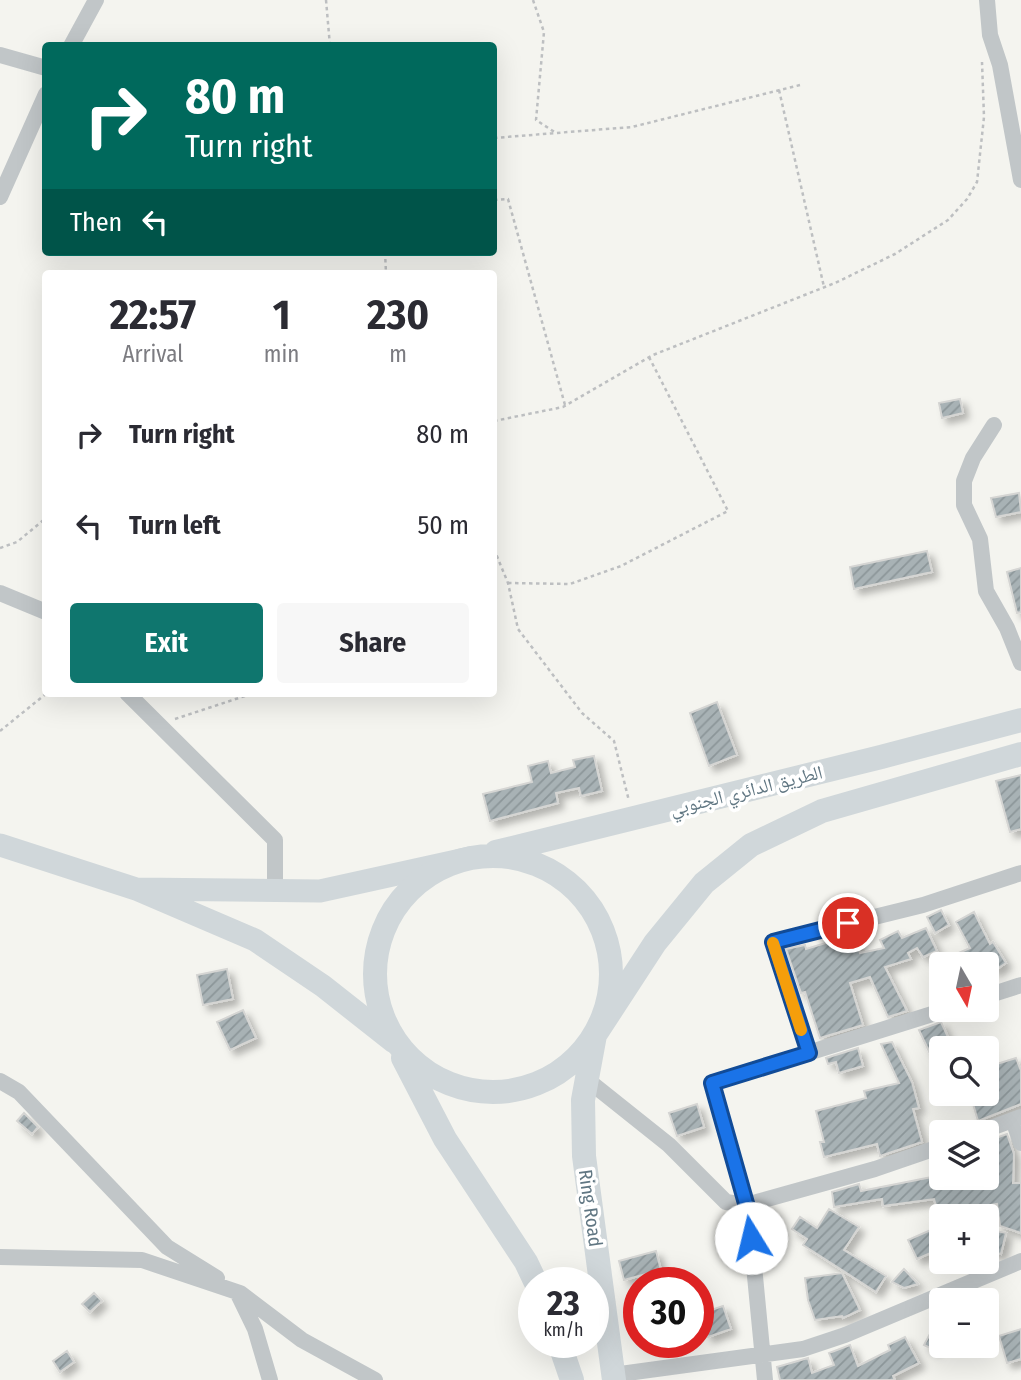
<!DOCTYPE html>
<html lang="en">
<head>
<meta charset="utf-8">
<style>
  :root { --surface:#fff; --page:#f7f7f7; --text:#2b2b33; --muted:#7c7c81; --accent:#0f766e }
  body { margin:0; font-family:"Fira Sans Condensed","Noto Naskh Arabic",sans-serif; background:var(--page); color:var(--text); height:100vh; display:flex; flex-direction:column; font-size:26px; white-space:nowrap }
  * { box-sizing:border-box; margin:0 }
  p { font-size:23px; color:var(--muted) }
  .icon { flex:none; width:38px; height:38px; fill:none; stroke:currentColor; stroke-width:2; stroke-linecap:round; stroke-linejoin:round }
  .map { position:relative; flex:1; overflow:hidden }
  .details { position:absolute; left:42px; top:270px; width:455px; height:427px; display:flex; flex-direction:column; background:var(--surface); border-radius:7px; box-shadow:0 7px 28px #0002 }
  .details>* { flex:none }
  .guide { position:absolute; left:42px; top:42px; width:455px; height:214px; border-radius:7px; box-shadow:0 7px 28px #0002; background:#00695c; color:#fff; overflow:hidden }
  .needle { width:46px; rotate:171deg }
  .buttons { position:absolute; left:929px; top:952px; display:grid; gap:14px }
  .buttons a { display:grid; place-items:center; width:70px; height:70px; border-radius:7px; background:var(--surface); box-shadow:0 7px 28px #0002; font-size:35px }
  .speed { position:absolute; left:518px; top:1267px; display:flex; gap:14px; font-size:35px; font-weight:700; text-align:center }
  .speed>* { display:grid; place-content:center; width:91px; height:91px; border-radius:50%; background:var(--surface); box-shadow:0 7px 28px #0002; line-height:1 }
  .speed small { font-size:18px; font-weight:400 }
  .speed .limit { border:10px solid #d22; background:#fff; color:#111 }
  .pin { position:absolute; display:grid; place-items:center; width:60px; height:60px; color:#fff; margin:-30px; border:4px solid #fff; border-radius:50%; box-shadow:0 2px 7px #0007 }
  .me { position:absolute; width:77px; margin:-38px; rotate:351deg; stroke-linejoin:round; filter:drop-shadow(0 0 5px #0008) }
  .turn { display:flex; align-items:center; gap:24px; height:147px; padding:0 28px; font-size:32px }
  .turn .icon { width:91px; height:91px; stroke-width:2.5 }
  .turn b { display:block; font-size:49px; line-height:60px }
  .then { display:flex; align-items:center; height:66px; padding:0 28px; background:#0003; gap:14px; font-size:26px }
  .eta { display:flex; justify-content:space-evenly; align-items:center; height:119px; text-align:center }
  .eta b { font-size:42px; font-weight:700; line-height:49px }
  .action { display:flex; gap:14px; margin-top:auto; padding:14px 28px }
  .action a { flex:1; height:80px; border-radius:7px; background:var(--accent); color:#fff; font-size:28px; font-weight:700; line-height:80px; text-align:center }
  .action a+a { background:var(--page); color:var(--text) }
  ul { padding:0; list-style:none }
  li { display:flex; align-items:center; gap:21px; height:91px; padding:0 28px }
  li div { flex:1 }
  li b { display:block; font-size:26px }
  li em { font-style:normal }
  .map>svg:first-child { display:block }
</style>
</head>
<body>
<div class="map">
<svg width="1021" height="1380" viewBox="0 0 1021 1380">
  <defs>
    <pattern id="building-hatch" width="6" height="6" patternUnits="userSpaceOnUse" patternTransform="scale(1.75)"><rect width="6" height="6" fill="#a8b2b5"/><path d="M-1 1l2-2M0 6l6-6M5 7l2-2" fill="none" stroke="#8c9699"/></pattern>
    <filter id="shadow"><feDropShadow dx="5.5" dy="5.5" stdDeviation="3.5" flood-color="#0004"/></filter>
  </defs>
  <rect width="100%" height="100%" fill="#f4f4ef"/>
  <path fill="url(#building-hatch)" stroke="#d5d5d3" stroke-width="2" filter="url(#shadow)" d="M960 399 963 413 942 418 939 403Z
    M1019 493 1021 512 996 517 991 498Z
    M927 551 932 572 854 589 850 567Z
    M1021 568V612L1017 613 1007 572Z
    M717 702 737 755 709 766 690 713Z
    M594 756 602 791 581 796 579 788 556 793 558 803 490 821 483 794 532 782 528 766 548 761 551 773 575 767 573 760Z
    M1021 775V829L1010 832 996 781Z
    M941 910 949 925 935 933 927 917Z
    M974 912 990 944 993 942 1006 963 994 971 990 964H934L970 948 956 922Z
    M926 928 937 951 923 957 917 948 908 953 911 959 885 967 907 1011 888 1017 870 977 850 983 863 1025 820 1038 805 992 801 993 786 949 805 945 806 949 829 942 830 946 856 939 860 953 884 948 880 940 898 931 902 938Z
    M227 969 233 999 203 1005 197 975Z
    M243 1010 256 1038 230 1050 217 1022Z
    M941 1022 953 1048H942V1079L919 1030Z
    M892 1042 912 1082 919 1108 913 1109 922 1142 880 1156 877 1144 824 1157 820 1142H824L816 1111 866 1098 864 1091 899 1083 881 1044Z
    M858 1048 863 1066 839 1073 836 1062 828 1064 826 1058Z
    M1016 1058 1021 1071V1104L978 1121 971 1097 987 1094V1067Z
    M697 1104 704 1127 677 1136 669 1113Z
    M24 1113 38 1127 32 1134 17 1121Z
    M1007 1134 1014 1154 1013 1183H1021V1233L1000 1226 997 1204 979 1207 977 1216H939L934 1199 883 1206 882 1199 834 1207 832 1192 859 1184 861 1191 942 1175V1178H987V1141Z
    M829 1209 859 1227 844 1250 886 1276 876 1292 803 1245 807 1239 792 1229 800 1217 817 1228Z
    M942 1225V1248L917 1259 908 1240Z
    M987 1229 1006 1233 1001 1254 987 1251Z
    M656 1251 661 1270 624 1280 619 1261Z
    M904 1269 918 1284 904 1288 892 1282Z
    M842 1273 860 1310 843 1318 842 1316 815 1320 808 1300 805 1278Z
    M94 1293 102 1301 90 1312 82 1304Z
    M723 1306 731 1329 708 1337 699 1314Z
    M1021 1329V1359L1007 1363 999 1336Z
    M932 1330 941 1335 934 1350 924 1345Z
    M905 1337 919 1363 893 1376 895 1380H780L777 1367 808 1358 812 1373 834 1365 829 1353 850 1345 858 1366 890 1350 888 1345Z
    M67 1351 74 1362 60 1372 53 1361Z"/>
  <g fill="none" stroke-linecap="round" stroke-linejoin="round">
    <path stroke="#bdbfc1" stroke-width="2.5" stroke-dasharray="3.5 3.5" stroke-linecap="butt" d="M326 0 330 46
      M533 0 544 32 536 120 556 133 632 127 800 85
      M779 90 824 287
      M494 138 556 133
      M494 200 508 199 565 405
      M385 252 386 273
      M494 421 563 407 653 355 835 283 895 254 948 220 967 199 977 182 984 117 982 62
      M494 491V516
      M0 548 17 542 46 518
      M494 549 508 583 518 629 582 713 614 741 629 801
      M508 583 570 584 621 566 728 511 649 357
      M175 719 254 693
      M0 731 47 693"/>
    <path stroke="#c1c6c8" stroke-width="16" d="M987 0 990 35 1000 65 1021 180
      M71 46 96 0
      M0 55 46 68
      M0 197 46 94
      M994 425 973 458 964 481V505L980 539 986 591 1007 628 1021 663
      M0 593 46 612
      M127 693 275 840V891
      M987 996 1021 985
      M809 1053 773 942 923 905 1021 873
      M585 1078 669 1145 726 1202 746 1205 875 1169 942 1146
      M0 1081 19 1092 167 1247 217 1278
      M1013 1120 1021 1143
      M980 1132 1021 1117
      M0 1257 142 1260 240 1293 302 1340 375 1380
      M238 1294 255 1329 270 1380
      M613 1375 803 1349 845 1335 1021 1261
      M765 1380 749 1214 712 1083 945 1010"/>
    <path stroke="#d0d7da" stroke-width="23" d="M0 845 136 889
      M394 1042 323 986 255 940 136 889 320 891 470 858"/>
    <path stroke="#d0d7da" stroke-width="24" d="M496 852 881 757 1021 720
      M375 974a118 118 0 1 1 236 0a118 118 0 1 1-236 0Z
      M403 1058 445 1139 526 1262 536 1283
      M559 1342 572 1380
      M614 1380 584 1156 583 1100 595 1035 655 943 704 883 751 845 822 811 1021 754"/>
  </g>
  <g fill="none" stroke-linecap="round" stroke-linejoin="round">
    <g stroke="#114b97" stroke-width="18">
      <path id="route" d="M751 1238 749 1214 712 1083 809 1053 773 942 848 923"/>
    </g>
    <use href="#route" stroke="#1a73e8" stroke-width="12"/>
    <path stroke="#f59e0b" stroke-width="12" d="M773 943 801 1030"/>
  </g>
  <g text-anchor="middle" stroke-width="7" stroke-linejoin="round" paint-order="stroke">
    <g font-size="19" fill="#617783" stroke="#fff">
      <text transform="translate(746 790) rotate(-14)" y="7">الطريق الدائري الجنوبي</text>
      <text transform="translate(591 1208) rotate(82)" y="7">Ring Road</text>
    </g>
  </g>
</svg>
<div class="buttons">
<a><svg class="needle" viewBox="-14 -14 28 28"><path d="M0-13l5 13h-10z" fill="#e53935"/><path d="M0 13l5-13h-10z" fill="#7c7c81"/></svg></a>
<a><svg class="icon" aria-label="search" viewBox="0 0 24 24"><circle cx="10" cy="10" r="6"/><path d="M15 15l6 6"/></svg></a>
<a><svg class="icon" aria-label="layers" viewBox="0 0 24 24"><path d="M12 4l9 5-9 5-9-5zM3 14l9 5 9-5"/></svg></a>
<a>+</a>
<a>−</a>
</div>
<div class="speed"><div>23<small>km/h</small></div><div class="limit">30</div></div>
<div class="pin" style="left:848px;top:923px;background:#d93025"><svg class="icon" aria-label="arrive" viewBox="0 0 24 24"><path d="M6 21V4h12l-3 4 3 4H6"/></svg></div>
<svg class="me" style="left:751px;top:1238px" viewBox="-20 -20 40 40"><circle r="19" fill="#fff"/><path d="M0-13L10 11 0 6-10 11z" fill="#1a73e8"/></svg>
<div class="guide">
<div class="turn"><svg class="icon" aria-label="right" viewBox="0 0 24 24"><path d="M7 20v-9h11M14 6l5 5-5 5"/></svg><div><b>80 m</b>Turn right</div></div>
<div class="then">Then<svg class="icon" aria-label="left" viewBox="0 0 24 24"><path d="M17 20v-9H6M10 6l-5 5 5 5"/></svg></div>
</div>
<section class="details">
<div class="eta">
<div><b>22:57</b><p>Arrival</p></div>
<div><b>1</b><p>min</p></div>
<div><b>230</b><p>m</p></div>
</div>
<ul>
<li><svg class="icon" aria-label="right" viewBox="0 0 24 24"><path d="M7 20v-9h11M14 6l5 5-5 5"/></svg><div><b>Turn right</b></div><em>80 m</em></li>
<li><svg class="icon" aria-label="left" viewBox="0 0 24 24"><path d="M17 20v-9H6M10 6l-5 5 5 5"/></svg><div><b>Turn left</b></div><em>50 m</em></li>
</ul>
<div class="action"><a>Exit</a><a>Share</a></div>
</section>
</div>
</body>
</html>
